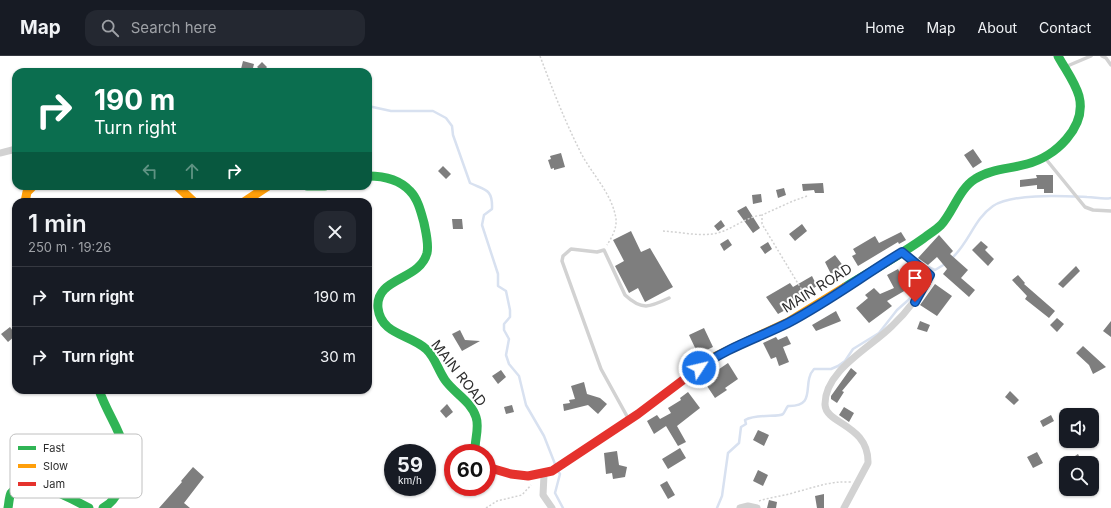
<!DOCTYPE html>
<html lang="en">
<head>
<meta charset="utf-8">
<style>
  :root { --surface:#171b24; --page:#242831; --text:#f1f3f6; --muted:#9ea1a6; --line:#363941 }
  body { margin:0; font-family:Inter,sans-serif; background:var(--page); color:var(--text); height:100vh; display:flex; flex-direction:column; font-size:15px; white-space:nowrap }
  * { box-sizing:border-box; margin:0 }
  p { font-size:13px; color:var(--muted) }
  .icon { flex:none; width:22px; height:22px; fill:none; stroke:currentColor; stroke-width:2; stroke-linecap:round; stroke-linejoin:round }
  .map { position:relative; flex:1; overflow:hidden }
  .side { position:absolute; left:12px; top:142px; width:360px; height:196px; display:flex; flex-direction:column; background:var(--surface); border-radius:12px; box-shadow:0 1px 3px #0004 }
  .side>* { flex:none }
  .banner { position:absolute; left:12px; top:12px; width:360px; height:122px; border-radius:12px; box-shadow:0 1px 3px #0004; background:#0b6e4f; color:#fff; overflow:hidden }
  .fabs { position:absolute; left:1059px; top:352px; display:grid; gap:8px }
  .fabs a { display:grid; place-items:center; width:40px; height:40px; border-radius:8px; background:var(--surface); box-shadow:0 1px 3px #0004; font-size:20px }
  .speed { position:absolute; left:384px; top:388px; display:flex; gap:8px; font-size:20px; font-weight:700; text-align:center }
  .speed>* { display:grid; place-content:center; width:52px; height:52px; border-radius:50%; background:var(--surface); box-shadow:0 1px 3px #0004; line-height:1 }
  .speed small { font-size:10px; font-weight:400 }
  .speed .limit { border:6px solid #d22; background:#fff; color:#111 }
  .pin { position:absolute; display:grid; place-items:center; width:34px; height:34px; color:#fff; margin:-41px -17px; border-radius:50% 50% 50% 0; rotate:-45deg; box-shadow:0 0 4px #0007 }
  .pin .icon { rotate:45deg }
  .me { position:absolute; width:44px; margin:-22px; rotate:55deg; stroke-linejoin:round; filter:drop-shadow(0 0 3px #0008) }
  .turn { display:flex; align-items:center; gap:14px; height:84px; padding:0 16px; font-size:18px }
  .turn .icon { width:52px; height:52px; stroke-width:2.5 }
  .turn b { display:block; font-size:28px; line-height:34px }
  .lanes { display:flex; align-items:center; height:38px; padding:0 16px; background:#0003; justify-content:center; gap:20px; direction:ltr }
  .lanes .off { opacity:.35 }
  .round { display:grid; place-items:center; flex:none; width:42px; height:42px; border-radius:12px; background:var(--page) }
  .overview { display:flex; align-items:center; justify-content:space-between; height:68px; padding:0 16px }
  h1 { font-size:24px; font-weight:600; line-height:30px }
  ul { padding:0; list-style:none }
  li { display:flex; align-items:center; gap:12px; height:60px; padding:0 16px; border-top:1px solid var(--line) }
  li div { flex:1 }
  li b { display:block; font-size:15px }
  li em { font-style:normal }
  header { display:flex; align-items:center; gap:24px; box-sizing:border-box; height:56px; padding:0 20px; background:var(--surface); border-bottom:1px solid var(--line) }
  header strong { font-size:19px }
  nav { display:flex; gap:22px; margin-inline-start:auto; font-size:14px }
  .search { width:280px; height:36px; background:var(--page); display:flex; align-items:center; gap:10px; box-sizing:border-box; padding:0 14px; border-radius:12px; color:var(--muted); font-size:15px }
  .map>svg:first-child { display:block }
</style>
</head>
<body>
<header>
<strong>Map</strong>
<div class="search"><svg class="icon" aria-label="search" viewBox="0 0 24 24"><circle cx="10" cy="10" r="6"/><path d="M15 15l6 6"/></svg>Search here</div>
<nav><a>Home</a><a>Map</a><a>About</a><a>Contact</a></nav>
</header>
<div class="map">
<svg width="1111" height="452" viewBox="0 0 1111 452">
  <rect width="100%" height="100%" fill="#fff"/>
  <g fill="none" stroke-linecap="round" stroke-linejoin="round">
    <path stroke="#d8e1f0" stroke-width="2.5" d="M368 50 391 55H433L446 62 452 70 453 79 470 127C484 134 493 132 492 153L484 159 482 169 498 218V230L506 235 510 254V261L504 268V274L509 283 506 299 509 308 519 320 526 349 544 380 555 408
      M952 202C969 187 974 163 993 150 1013 137 1063 140 1087 141 1095 141 1103 144 1111 142
      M558 415 560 418 555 437 563 452
      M717 452 722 440 728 397 739 387 741 371 746 368 745 364C757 357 779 362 783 358 785 356 786 352 788 350 818 351 801 327 814 313H831L838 310 845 305 853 293 879 277 897 254 914 239 921 219 928 211 935 214 945 208"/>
  </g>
  <path fill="#7e7e7e" d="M243 5 254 8 252 16 241 13Z
    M262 6 267 11 263 16 257 11Z
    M973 93 982 106 973 112 964 99Z
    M561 97 565 111 554 114V112L551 113 548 104 551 103 550 100Z
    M443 110 451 118 446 123 438 115Z
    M1036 119H1053V137H1044V133H1037V129L1020 131V124L1037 122Z
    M823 127 824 137H815L814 134 803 135 802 128Z
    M784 132 786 139 778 142 776 134Z
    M761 138 762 146 753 148 752 139Z
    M746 150 760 172 753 177 737 155Z
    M452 163H462L463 173H453Z
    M721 164 725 170 718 175 714 170Z
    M802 168 807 175 795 185 789 178Z
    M631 175 641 196 650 192 673 231 645 246 638 232 629 237 615 210 624 205 613 184Z
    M901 176 906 184 899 188 898 186 858 210 852 200 856 198 853 193 875 180 879 187Z
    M939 179 953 195 950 198 968 214 961 222 975 234 969 241 943 218 947 213 937 201 928 209 918 202Z
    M728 183 732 189 724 195 720 188Z
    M981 185 988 191 985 194 994 203 988 210 972 194Z
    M768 186 772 193 765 198 760 191Z
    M835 199 844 211 831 218 825 206Z
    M911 210 918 215 904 232 906 234 887 245 892 250 869 267 856 252 868 242 865 239 874 232 880 238 894 232 887 219 898 213 902 221Z
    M1076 210 1080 215 1063 232 1058 228Z
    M1018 219 1025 227 1024 228 1055 255 1049 262 1025 243 1027 240 1012 224Z
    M812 220 817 230 798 242 800 246 778 258 766 241 790 227 793 231Z
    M935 228 952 240 937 260 920 249Z
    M836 255 841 265 816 275 812 269Z
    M1057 262 1064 268 1057 276 1050 269Z
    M920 265 930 269 927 276 917 273Z
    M1111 265V281L1103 275Z
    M10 271 16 279 8 286 1 278Z
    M704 272 713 291 698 298 689 279Z
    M460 274 465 284 480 285 462 295 452 278Z
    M787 280 791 288 783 291 789 306 779 310 776 301 771 303 763 287 776 281 778 284Z
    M1083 290 1106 311 1093 318 1089 309 1076 297Z
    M728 307 738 323 725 332 727 334 715 342 703 324Z
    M851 312 857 317 842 335 844 336 837 347 831 343V340Z
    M501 314 506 321 498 328 492 320Z
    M584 326 587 338 600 342 607 348 598 358 588 349 564 355 563 348 570 347 569 344 575 343 571 330Z
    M1010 335 1019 344 1014 349 1005 341Z
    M688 336 700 352 677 370 686 386 678 390 666 370 654 378 647 365 657 359 660 363 671 357 668 352 681 344 680 342Z
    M447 348 453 356 446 362 440 355Z
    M512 349 514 356 506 358 504 351Z
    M844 351 854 357 849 366 839 359Z
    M1051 359 1054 365 1043 371 1040 365Z
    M758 374 769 379 764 390 753 384Z
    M680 392 686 402 668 413 662 403Z
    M617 395 619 409 627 411 625 421 613 423 612 417 606 418 604 397Z
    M1037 396 1043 407 1033 412 1027 401Z
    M1078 398 1081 404 1076 407 1072 402Z
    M193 411 204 421 184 447 190 452H159L182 426 181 425Z
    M758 414 768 419 763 430 753 425Z
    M667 425 675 439 668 443 660 429Z
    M824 438V452H817L815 440Z
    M769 444 777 446 776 452H767Z"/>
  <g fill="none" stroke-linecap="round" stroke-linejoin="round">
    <path stroke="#d2d2d2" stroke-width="1.5" stroke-dasharray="2 2" stroke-linecap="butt" d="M540 0C552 32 564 63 579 93 590 117 612 136 616 163 617 172 612 181 607 189
      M807 140 793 145 762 159V168L808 244
      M663 175C679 176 697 180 712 178 730 176 744 161 762 159
      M759 445C771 441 784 440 796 436 816 431 829 425 851 426
      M486 452 497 445 522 439 531 429"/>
    <path stroke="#d2d2d2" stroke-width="3.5" d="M1102 0 1106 2 1111 9
      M1065 11 1091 0
      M1045 102 1085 151 1093 154 1111 155
      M628 362 601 313 562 205 563 200 571 193 597 196 604 194 625 239C642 255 650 251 669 242"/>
    <path stroke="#d2d2d2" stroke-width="7" d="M0 97 16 93
      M544 419 543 439 552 452
      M740 452 748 450 757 452
      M844 452 868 407C869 369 826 368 825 349 824 315 870 292 892 270 908 255 920 239 930 219L902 196"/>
    <path stroke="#30b455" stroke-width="9" d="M368 120C383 120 399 123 410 135 418 143 421 156 424 167 426 177 429 188 427 197 420 225 375 221 378 252 381 279 410 278 426 293 435 301 438 314 445 324 454 337 471 345 476 361 480 372 474 385 475 397
      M307 130H325
      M845 231C871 215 899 200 924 182 929 178 936 174 941 169 953 156 959 133 975 123 990 113 1010 113 1027 108 1055 101 1087 71 1079 40 1075 26 1065 13 1058 0
      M99 334C111 369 133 385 122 425 119 437 114 446 103 452
      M8 452C9 447 9 441 11 437 26 416 72 443 89 452"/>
    <path stroke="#ff9f0a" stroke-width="9" d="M177 130 194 146
      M25 146 27 136 33 130
      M244 146 268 130
      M695 315 714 301 788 266 845 231"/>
    <path stroke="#e5322d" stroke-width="9" d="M487 411 511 418 528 420 552 415 638 358 695 315"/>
  </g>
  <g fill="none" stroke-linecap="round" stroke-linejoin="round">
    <g stroke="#114b97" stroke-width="10">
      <path id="route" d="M699 312C726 292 758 282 788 267 828 246 864 219 902 196L930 219 915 246"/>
    </g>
    <use href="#route" stroke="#1a73e8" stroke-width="7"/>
  </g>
  <g text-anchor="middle" stroke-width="4" stroke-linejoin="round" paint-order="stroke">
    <g font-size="14" fill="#2d2d2d" stroke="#fff">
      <text transform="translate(817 232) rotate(-32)" y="5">MAIN ROAD</text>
      <text transform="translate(459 317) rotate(52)" y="5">MAIN ROAD</text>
    </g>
  </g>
  <rect x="10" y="378" width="132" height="64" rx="6" fill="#fff" stroke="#c0c0c0" stroke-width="1"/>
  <rect x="18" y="390" width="18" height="4" fill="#30b455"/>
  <rect x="18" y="408" width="18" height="4" fill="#ff9f0a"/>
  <rect x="18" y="426" width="18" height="4" fill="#e5322d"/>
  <g font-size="11" fill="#2d2d2d">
    <text x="43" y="396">Fast</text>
    <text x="43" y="414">Slow</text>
    <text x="43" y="432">Jam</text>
  </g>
</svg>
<div class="fabs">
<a><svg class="icon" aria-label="sound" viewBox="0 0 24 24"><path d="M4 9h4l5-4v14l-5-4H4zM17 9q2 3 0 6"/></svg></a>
<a><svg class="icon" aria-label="search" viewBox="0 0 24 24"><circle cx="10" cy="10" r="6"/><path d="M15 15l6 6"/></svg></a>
</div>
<div class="speed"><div>59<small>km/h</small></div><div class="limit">60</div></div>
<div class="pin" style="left:915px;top:246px;background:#d93025"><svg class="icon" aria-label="arrive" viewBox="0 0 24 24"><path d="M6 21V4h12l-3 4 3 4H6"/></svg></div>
<svg class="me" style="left:699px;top:312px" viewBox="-20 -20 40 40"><circle r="17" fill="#1a73e8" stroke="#fff" stroke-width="3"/><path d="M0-11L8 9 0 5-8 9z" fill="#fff"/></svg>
<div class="banner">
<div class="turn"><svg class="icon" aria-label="right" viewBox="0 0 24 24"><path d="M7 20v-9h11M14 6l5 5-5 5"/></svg><div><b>190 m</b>Turn right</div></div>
<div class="lanes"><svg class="icon off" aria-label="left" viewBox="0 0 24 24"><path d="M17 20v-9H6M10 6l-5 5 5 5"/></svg><svg class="icon off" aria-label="ahead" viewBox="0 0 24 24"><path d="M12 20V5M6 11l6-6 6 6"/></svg><svg class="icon" aria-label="right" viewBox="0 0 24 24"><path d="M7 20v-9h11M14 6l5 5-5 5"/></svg></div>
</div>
<section class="side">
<div class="overview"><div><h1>1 min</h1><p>250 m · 19:26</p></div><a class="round"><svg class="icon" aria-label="close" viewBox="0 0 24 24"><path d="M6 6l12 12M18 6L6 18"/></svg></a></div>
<ul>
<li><svg class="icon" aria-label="right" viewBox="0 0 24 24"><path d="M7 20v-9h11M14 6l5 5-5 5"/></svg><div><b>Turn right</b></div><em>190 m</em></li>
<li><svg class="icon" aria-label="right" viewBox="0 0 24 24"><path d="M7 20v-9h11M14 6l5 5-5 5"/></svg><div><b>Turn right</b></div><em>30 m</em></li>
</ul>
</section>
</div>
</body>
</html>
